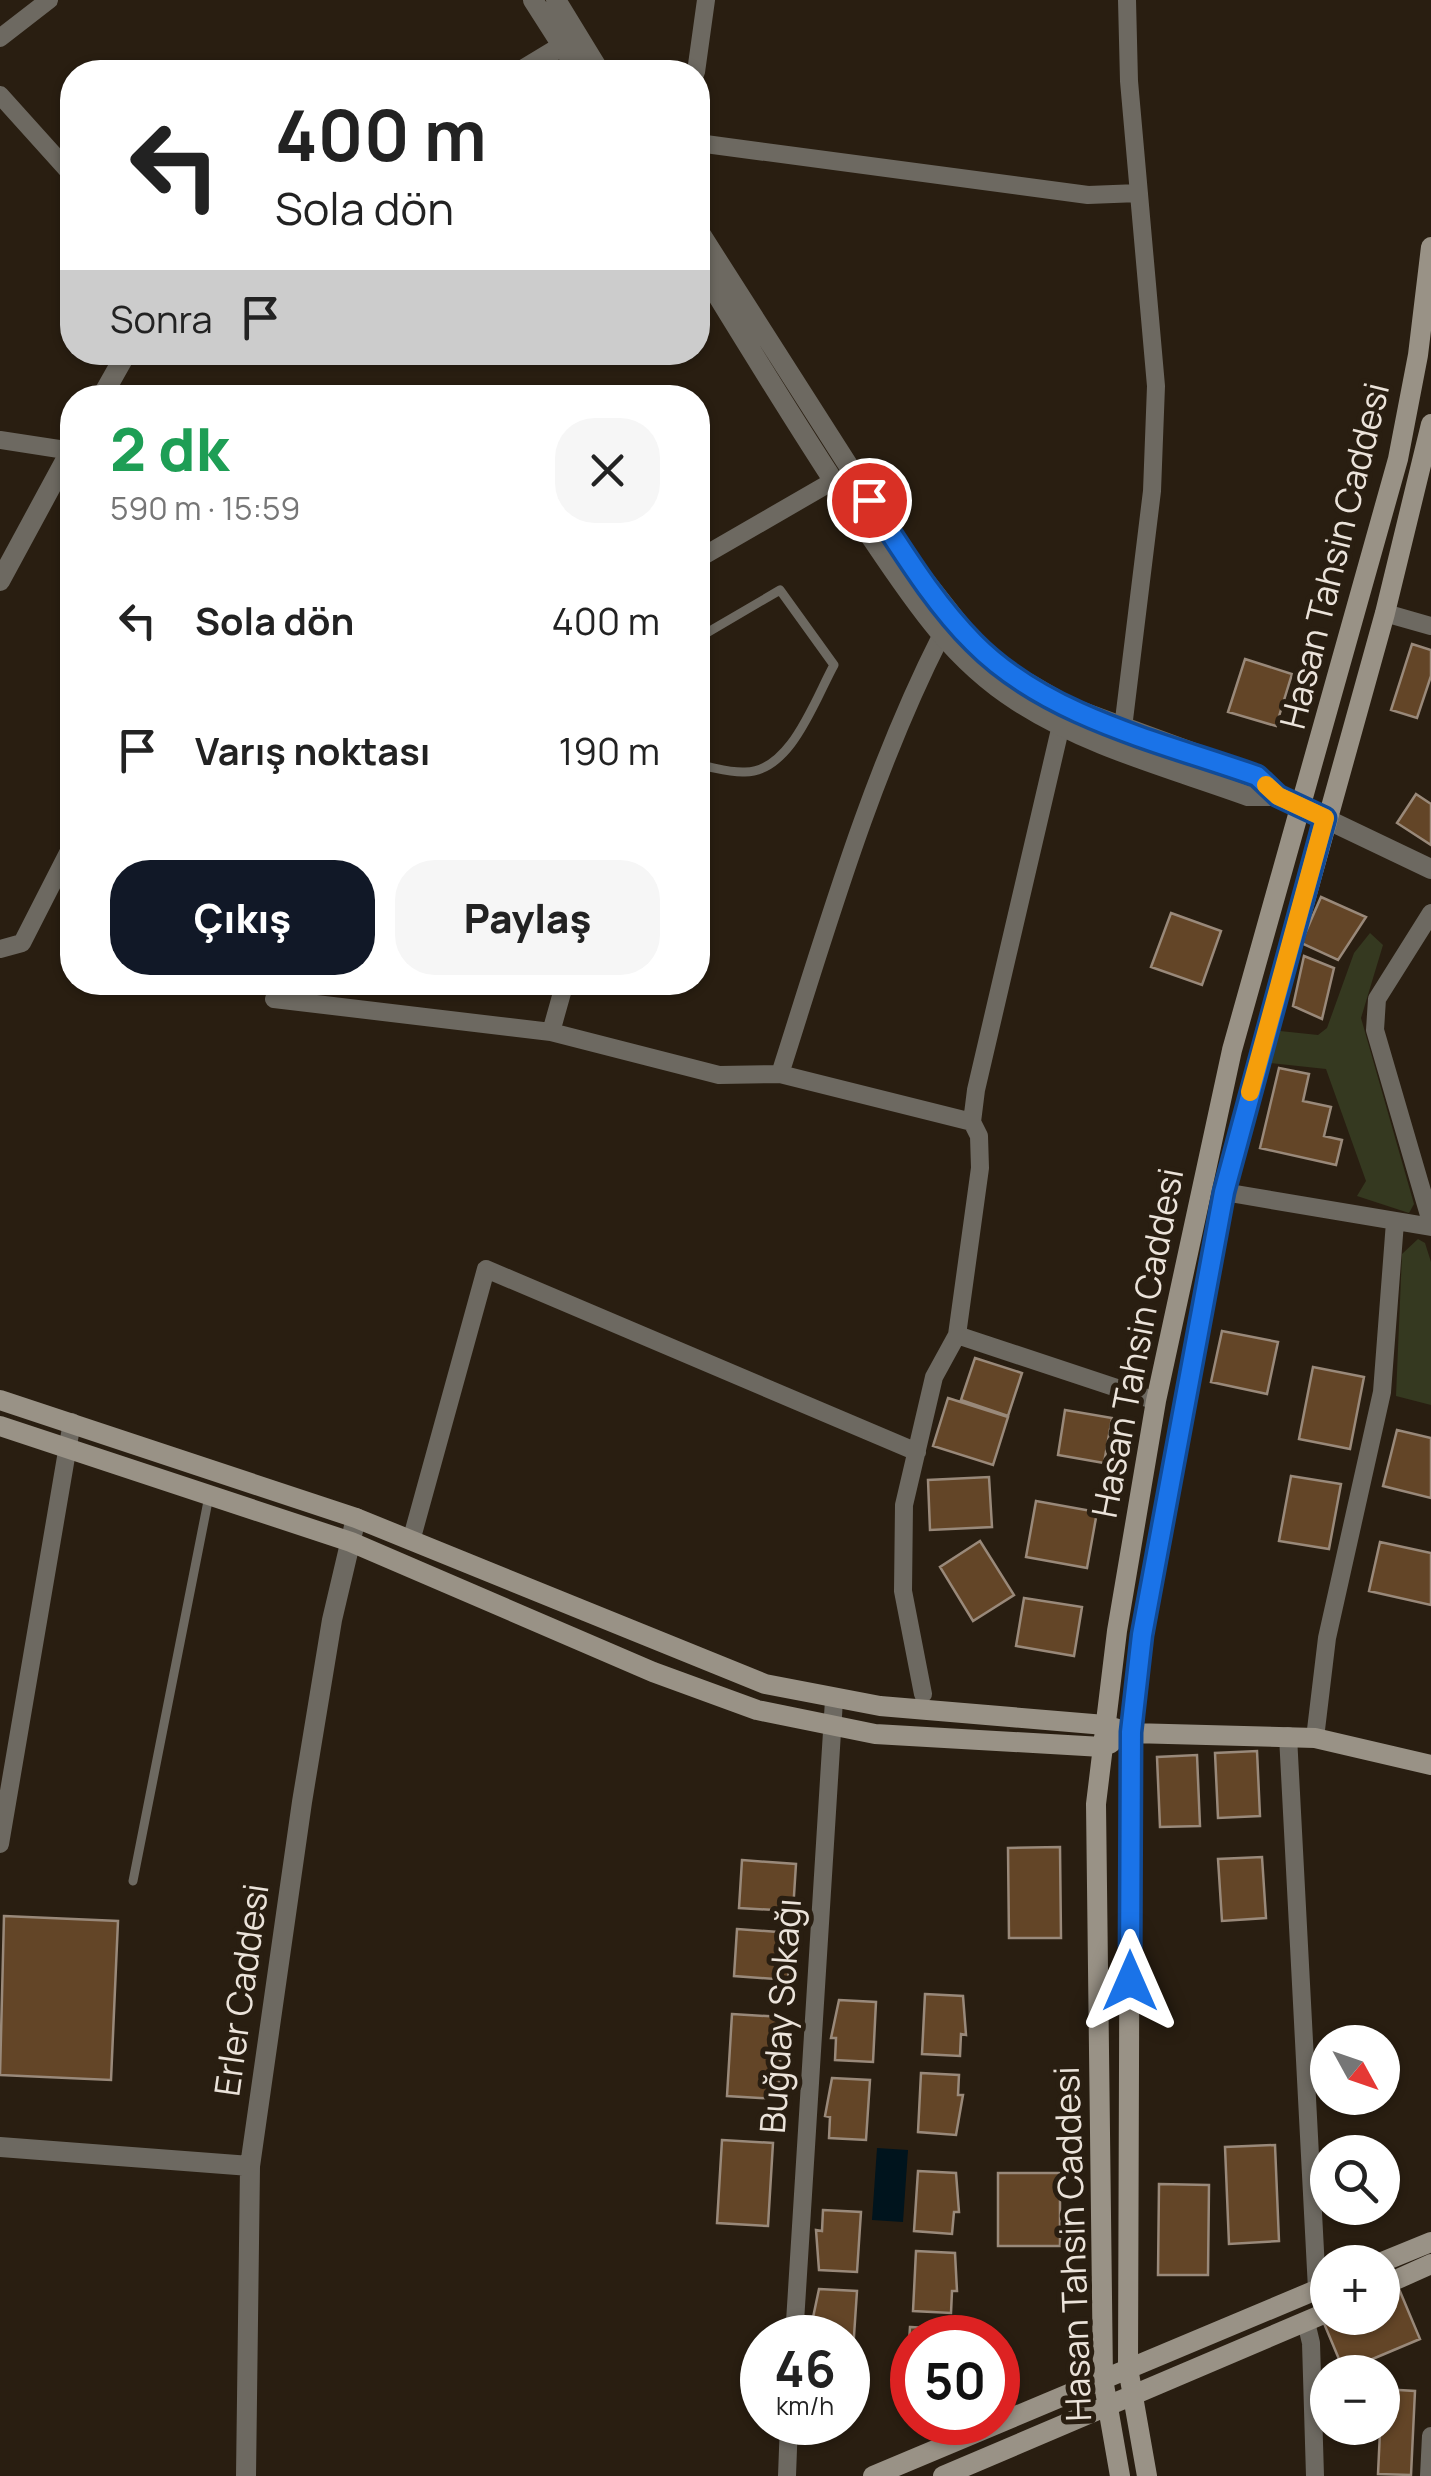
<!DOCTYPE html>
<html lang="tr">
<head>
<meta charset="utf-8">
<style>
  :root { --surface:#fff; --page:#f6f6f6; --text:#222; --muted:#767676; --accent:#111827 }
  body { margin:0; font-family:Manrope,sans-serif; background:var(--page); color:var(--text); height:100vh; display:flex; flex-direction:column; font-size:38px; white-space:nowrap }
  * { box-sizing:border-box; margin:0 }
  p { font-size:32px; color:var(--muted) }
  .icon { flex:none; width:55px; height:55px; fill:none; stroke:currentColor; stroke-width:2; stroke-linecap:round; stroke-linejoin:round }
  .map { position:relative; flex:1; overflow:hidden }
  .side { position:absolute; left:60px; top:385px; width:650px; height:610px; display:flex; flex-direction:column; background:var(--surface); border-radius:40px; box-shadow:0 2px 8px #0004 }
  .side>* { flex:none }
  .hud { position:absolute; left:60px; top:60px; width:650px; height:305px; border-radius:40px; box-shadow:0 2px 8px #0004; background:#fff; color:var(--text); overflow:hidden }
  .needle { width:65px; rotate:130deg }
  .tools { position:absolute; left:1310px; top:2025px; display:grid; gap:20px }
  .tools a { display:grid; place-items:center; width:90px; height:90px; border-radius:50%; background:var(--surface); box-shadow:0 2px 8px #0004; font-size:50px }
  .speed { position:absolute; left:740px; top:2315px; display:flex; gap:20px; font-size:50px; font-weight:700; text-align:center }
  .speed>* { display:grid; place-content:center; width:130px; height:130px; border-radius:50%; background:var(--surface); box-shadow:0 2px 8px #0004; line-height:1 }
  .speed small { font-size:25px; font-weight:400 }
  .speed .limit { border:15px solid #d22; background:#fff; color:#111 }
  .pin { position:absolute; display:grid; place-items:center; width:85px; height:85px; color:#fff; margin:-42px; border:5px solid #fff; border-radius:50%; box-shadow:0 2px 10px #0007 }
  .me { position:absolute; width:110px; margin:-55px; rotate:0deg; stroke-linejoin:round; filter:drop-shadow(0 0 8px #0008) }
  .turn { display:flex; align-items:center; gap:35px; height:210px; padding:0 50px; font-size:45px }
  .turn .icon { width:130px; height:130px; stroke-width:2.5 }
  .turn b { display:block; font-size:70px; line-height:85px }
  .then { display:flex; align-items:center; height:95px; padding:0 50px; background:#0003; gap:20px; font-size:38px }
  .round { display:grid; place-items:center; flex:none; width:105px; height:105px; border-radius:40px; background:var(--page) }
  .head { display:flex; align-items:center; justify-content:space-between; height:170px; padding:0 50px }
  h1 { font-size:60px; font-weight:800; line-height:75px; color:#1e9e55 }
  .button { display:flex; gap:20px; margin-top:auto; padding:20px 50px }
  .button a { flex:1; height:115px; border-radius:40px; background:var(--accent); color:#fff; font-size:40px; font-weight:800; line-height:115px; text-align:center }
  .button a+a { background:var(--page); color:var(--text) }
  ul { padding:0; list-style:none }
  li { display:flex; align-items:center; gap:30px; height:130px; padding:0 50px }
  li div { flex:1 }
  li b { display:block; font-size:38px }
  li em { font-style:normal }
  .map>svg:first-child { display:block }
</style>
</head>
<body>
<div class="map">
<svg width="1431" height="2476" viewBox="0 0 1431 2476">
  <rect width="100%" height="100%" fill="#291e11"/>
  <path fill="#353920" d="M1370 933 1383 945 1361 1018 1414 1204 1409 1213 1357 1196 1366 1181 1326 1069 1270 1063 1280 1031 1318 1035 1327 1028 1354 953Z
    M1418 1239 1425 1243 1431 1262V1405L1396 1396 1402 1254Z"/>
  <path fill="#00141d" d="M877 2148 908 2150 903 2222 872 2220Z"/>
  <path fill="#634527" stroke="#99897a" stroke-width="2.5" d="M1412 644 1431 650V676L1417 718 1391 710Z
    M1245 659 1292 674 1276 726 1228 712Z
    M1416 794 1431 804V845L1397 823Z
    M1321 897 1366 917 1338 960 1301 943Z
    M1171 913 1221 931 1202 985 1151 967Z
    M1304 956 1334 968 1322 1019 1293 1006Z
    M1279 1068 1309 1074 1303 1101 1331 1107 1324 1136 1342 1140 1336 1165 1260 1148Z
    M1222 1331 1278 1342 1267 1394 1211 1382Z
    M975 1358 1022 1373 1008 1416 961 1400Z
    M1313 1367 1364 1377 1350 1449 1299 1439Z
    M948 1398 1008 1417 993 1465 933 1446Z
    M1065 1410 1112 1418 1104 1463 1058 1455Z
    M1397 1430 1431 1438V1498L1383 1486Z
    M1291 1476 1341 1484 1329 1549 1279 1541Z
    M989 1477 992 1527 930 1530 928 1480Z
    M1036 1501 1097 1512 1087 1568 1026 1557Z
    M980 1541 1014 1595 973 1621 940 1567Z
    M1380 1542 1431 1553V1605L1369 1591Z
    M1024 1598 1082 1607 1074 1656 1016 1646Z
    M1257 1751 1260 1816 1218 1818 1215 1753Z
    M1197 1755 1200 1826 1160 1827 1157 1757Z
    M1060 1847 1061 1938H1009L1008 1848Z
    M1262 1857 1266 1918 1222 1921 1218 1859Z
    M742 1860 796 1864 793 1911 739 1908Z
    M4 1916 118 1921 111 2080 0 2075Z
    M737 1929 791 1933 788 1980 734 1976Z
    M925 1994 963 1996 966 2035 961 2034 960 2056 922 2054Z
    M839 2000 876 2002 873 2062 835 2060 836 2038H831Z
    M732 2014 783 2017 778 2099 727 2096Z
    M921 2073 959 2075 958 2095H963L956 2135 918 2132Z
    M832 2078 870 2080 866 2140 829 2138 830 2117 825 2116Z
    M722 2140 773 2143 768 2226 717 2223Z
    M1275 2145 1279 2241 1229 2244 1225 2147Z
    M918 2171 956 2173 959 2212H954L952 2234 914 2231Z
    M998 2173H1060V2246H998Z
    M1159 2184 1209 2185 1208 2275H1158Z
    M823 2210 861 2212 857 2272 819 2270 816 2230 822 2231Z
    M916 2251 955 2253 957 2291H952L951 2313 913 2311Z
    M819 2289 857 2291 853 2351H848V2338H816V2327H811Z
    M1399 2289 1420 2339 1344 2371 1323 2321 1382 2318V2296Z
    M910 2327 948 2329 947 2338H912V2388L906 2387Z
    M1382 2389 1415 2391 1411 2475 1378 2474Z"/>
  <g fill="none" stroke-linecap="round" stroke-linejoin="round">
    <path stroke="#6d6961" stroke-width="9" d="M698 638 780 590 834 665C815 699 791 772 745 772 730 773 713 767 698 765
      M133 1881 209 1496"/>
    <path stroke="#6d6961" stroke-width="18" d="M0 38 49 0
      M696 72 706 0
      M0 95 72 175
      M698 143 1088 195 1139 193
      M0 440 72 451
      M698 559 833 481
      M1385 613 1431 626
      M1123 728 1152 491 1156 386 1129 81 1127 0
      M1431 913 1377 999 1375 1030 1431 1222
      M0 949 22 943 72 845
      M282 982 274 999 551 1032 719 1075 780 1074 972 1122
      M551 1032 565 982
      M780 1074C827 927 871 774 941 636
      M1224 1192 1431 1227
      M957 1335 1156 1401
      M411 1541 486 1269 917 1452
      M923 1694 903 1591 904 1505 934 1377 957 1335 980 1168 979 1136 972 1122 976 1090 1061 725
      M1288 1736 1317 2289
      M1315 1738 1327 1638 1382 1392 1395 1222
      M0 1844 72 1422
      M1306 2322 1311 2343 1315 2476
      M794 2338 834 1700
      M787 2476 789 2422
      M1429 2476 1431 2436"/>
    <path stroke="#6d6961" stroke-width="20" d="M533 0 579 72
      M556 0 600 72
      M519 72 562 46
      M698 230 908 559 974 643 1004 669 1069 707 1257 776 1278 796 1431 869
      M698 264C752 352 806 441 864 527 908 592 949 658 1017 701 1086 746 1171 768 1248 796H1278
      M101 398 127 352
      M0 581 72 448
      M0 2147 250 2166
      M246 2476 250 2166 302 1802 332 1620 356 1518"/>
    <path stroke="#999286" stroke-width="20" d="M0 1400 356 1518 765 1684 880 1706 1105 1725 1131 1733 1315 1738 1431 1765
      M0 1426 351 1542 653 1672 757 1710 875 1734 1102 1747 1111 1743
      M1382 2262 1431 2242
      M1382 2286 1431 2264
      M873 2476 1328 2285
      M943 2476 1328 2312
      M1120 2476 1103 2379 1096 1804 1117 1631 1156 1401 1232 1050 1398 459 1418 355 1431 247
      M1147 2476 1128 2368 1130 1766 1142 1635 1224 1192 1385 613 1431 424"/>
  </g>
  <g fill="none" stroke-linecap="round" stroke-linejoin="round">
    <g stroke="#114b97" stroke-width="25">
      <path id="route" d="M869 500C901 548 932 601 974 643 1047 717 1161 742 1257 776L1278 796 1325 818 1224 1192 1142 1635 1131 1732 1130 1981"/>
    </g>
    <use href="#route" stroke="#1a73e8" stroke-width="18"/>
    <path stroke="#f59e0b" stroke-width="18" d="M1250 1092 1325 818 1278 796 1266 785"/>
  </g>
  <g text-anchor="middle" stroke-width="10" stroke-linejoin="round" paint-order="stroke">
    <g font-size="35" fill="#ebe3da" stroke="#291e11">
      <text transform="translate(1335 556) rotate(-76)" y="12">Hasan Tahsin Caddesi</text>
      <text transform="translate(1138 1343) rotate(-79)" y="12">Hasan Tahsin Caddesi</text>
      <text transform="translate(242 1990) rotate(-82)" y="12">Erler Caddesi</text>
      <text transform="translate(781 2016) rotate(-86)" y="12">Buğday Sokağı</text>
      <text transform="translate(1073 2244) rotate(-92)" y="12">Hasan Tahsin Caddesi</text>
    </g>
  </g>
</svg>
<div class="tools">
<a><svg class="needle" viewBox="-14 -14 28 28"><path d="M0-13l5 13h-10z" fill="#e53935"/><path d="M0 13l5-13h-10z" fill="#767676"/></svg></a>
<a><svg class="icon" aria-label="search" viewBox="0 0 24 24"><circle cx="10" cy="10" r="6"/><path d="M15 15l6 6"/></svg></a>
<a>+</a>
<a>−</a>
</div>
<div class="speed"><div>46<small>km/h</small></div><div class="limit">50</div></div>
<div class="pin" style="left:869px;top:500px;background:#d93025"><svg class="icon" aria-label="arrive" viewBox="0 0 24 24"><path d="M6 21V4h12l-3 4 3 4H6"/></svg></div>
<svg class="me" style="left:1130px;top:1981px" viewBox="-20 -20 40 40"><path d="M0-17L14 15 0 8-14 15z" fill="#1a73e8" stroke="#fff" stroke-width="4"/></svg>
<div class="hud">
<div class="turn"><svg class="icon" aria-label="left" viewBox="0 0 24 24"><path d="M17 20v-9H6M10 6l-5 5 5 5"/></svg><div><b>400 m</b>Sola dön</div></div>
<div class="then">Sonra<svg class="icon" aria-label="arrive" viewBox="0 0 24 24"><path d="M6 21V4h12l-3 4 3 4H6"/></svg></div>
</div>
<section class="side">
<div class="head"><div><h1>2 dk</h1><p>590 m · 15:59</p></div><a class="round"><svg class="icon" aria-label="close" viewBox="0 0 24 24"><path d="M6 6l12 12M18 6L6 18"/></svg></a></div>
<ul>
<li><svg class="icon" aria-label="left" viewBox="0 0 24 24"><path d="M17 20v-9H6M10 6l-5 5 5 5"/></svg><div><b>Sola dön</b></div><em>400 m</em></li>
<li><svg class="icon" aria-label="arrive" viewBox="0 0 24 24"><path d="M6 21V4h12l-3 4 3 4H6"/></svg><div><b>Varış noktası</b></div><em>190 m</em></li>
</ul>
<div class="button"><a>Çıkış</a><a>Paylaş</a></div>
</section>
</div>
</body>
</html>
